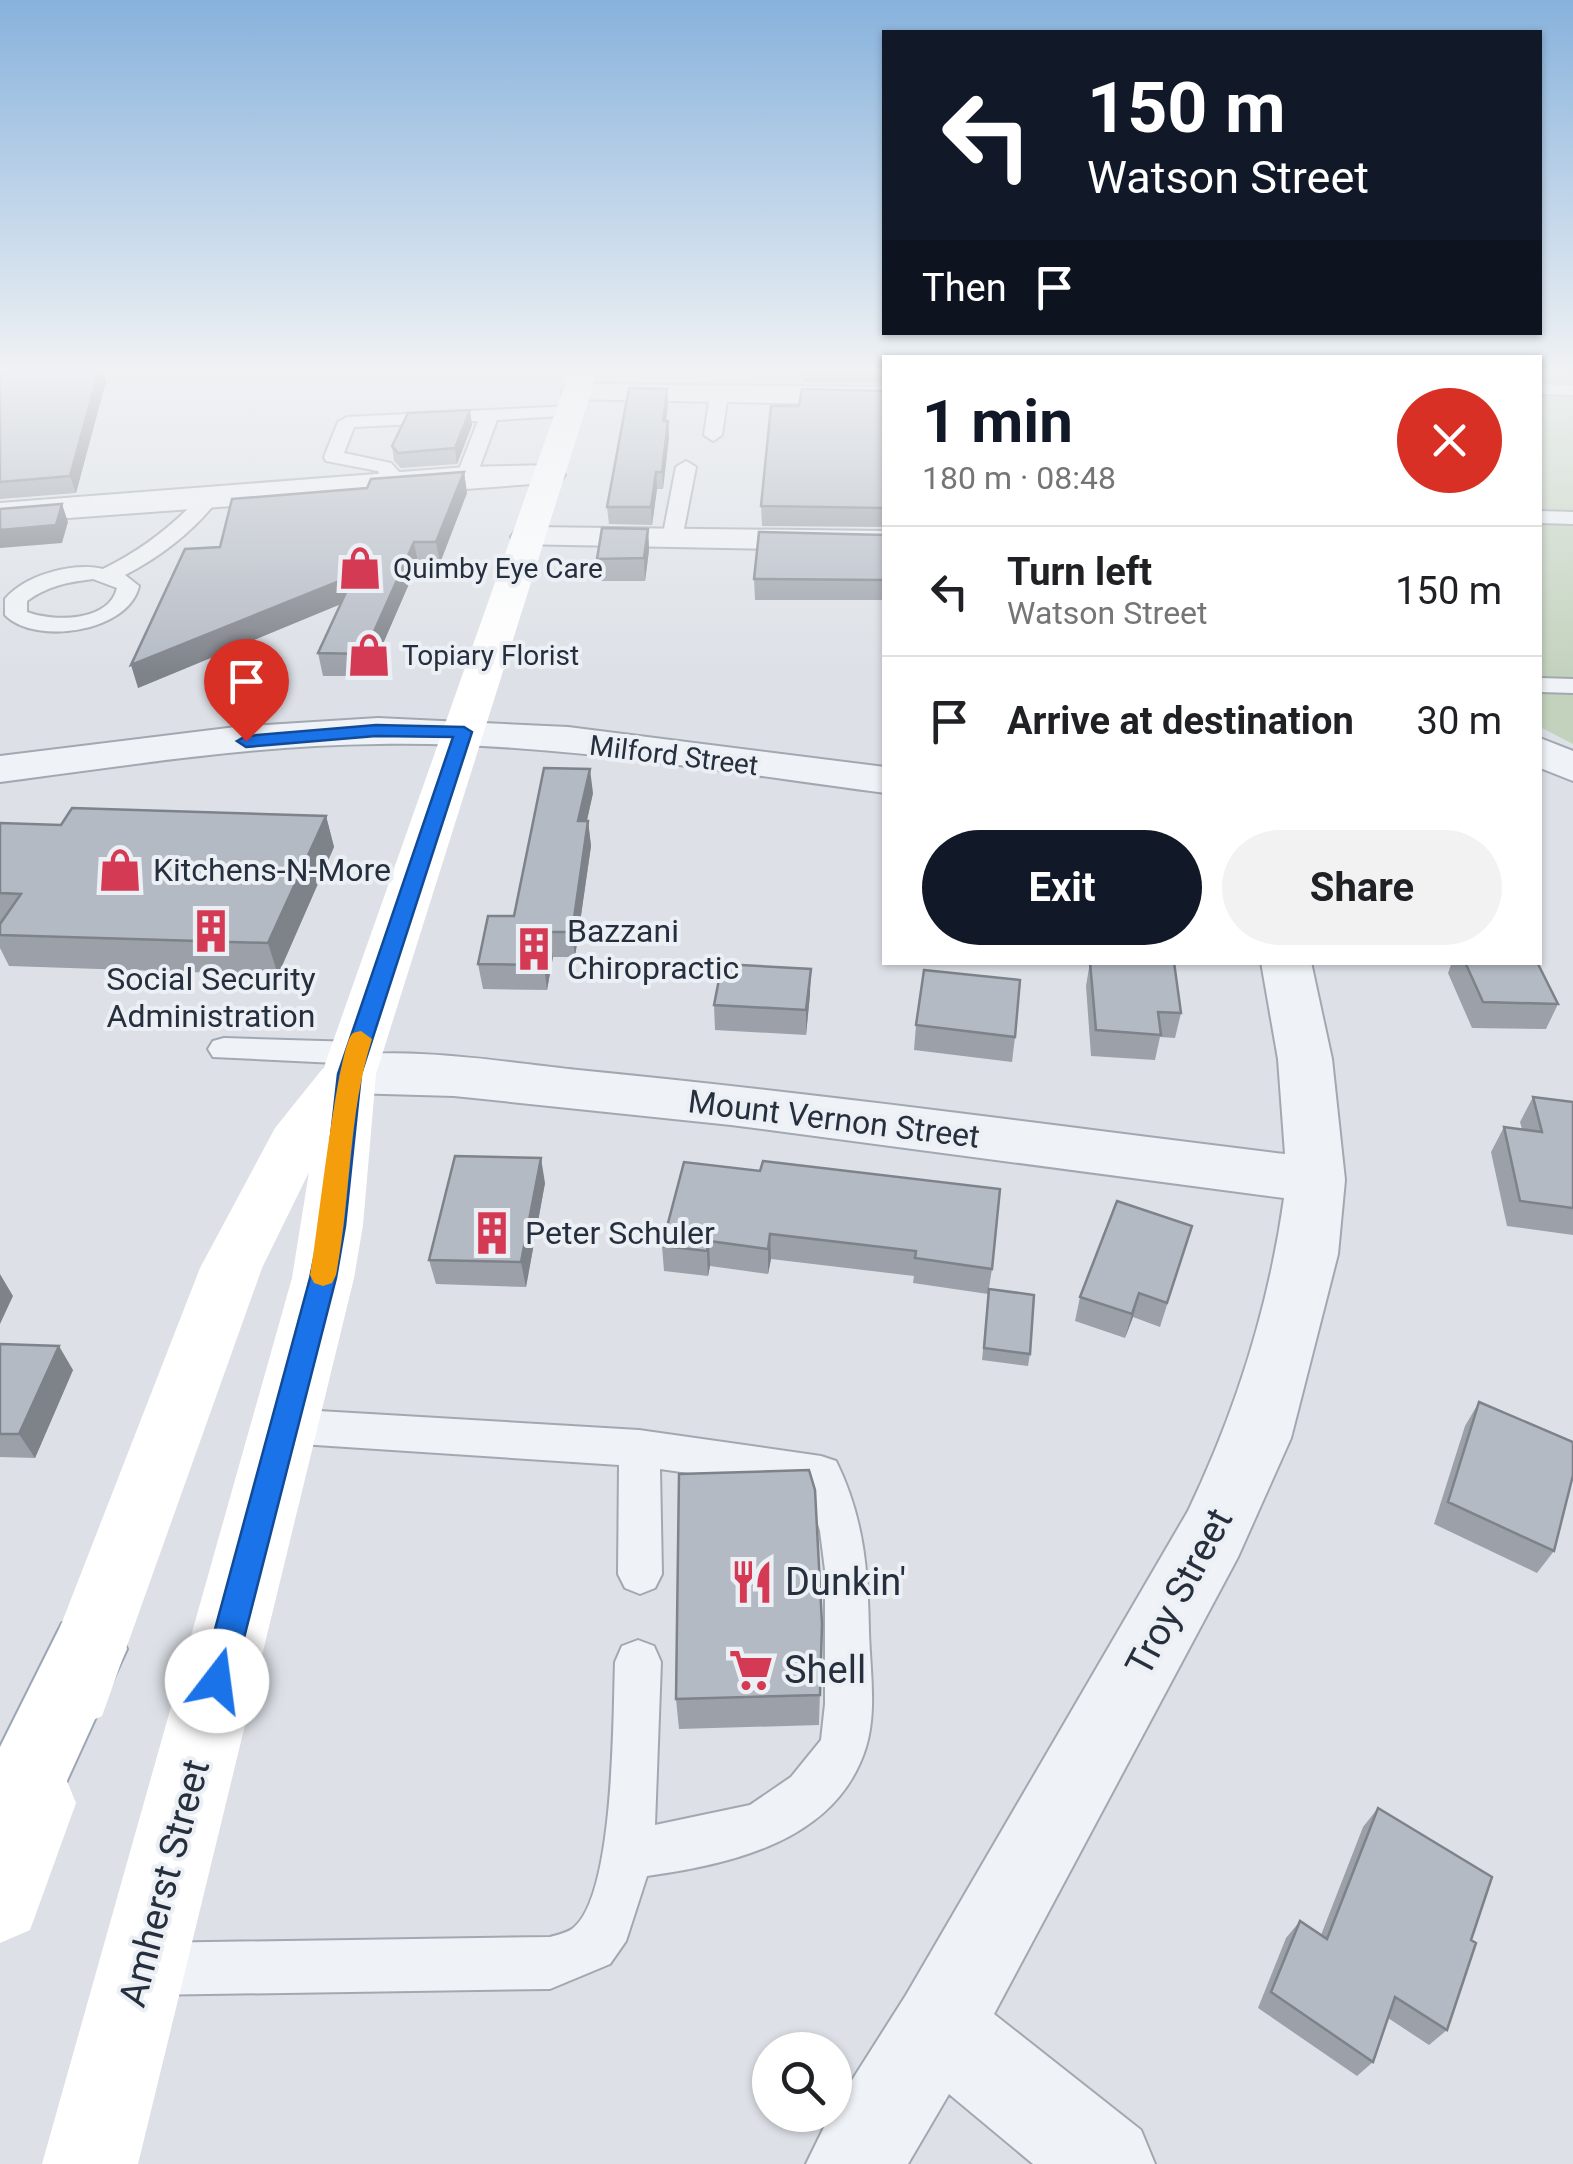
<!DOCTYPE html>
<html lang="en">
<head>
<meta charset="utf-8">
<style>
  :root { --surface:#fff; --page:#f2f2f2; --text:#202124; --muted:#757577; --line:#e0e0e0; --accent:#111827 }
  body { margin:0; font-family:Roboto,sans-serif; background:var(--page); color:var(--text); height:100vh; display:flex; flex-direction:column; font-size:38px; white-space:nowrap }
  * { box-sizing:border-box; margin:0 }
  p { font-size:32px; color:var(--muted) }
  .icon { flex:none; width:55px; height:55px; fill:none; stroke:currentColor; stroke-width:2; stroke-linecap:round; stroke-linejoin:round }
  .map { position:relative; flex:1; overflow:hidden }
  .sheet { position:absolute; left:882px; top:355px; width:660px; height:610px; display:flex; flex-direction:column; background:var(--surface); border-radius:0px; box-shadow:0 2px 8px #0004 }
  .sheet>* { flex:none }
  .banner { position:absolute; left:882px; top:30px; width:660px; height:305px; border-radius:0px; box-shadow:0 2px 8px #0004; background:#111827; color:#fff; overflow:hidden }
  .tools { position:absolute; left:752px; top:2032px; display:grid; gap:20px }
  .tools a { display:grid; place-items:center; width:100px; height:100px; border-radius:50%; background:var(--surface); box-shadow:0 2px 8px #0004; font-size:50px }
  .pin { position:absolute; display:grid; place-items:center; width:85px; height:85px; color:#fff; margin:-102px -42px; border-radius:50% 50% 50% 0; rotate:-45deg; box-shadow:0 0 10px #0007 }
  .pin .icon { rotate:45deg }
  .me { position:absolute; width:110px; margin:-55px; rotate:15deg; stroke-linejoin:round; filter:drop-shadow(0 0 8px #0008) }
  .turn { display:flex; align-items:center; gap:35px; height:210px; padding:0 40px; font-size:45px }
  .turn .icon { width:130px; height:130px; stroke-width:2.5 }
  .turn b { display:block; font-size:70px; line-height:85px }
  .then { display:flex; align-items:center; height:95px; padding:0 40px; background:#0003; gap:20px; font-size:38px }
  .round { display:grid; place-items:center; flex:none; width:105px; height:105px; border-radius:52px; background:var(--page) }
  .head { display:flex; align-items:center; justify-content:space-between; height:170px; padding:0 40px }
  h1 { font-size:60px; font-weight:700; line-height:75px; color:var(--accent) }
  .button { display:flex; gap:20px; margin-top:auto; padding:20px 40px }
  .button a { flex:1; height:115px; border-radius:60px; background:var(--accent); color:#fff; font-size:40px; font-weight:700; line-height:115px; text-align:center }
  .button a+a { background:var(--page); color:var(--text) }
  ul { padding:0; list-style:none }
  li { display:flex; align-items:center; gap:30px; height:130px; padding:0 40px; border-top:2px solid var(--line) }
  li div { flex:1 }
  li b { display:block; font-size:38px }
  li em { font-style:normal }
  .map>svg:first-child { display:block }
</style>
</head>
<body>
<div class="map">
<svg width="1573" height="2164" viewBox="0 0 1573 2164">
  <rect width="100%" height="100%" fill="#dde1e7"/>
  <path fill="#c3d2bd" d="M1540 370H1573V744L1540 727Z"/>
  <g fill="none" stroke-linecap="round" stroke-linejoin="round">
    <g stroke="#a2a8b1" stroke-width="4">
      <path id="service" d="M1540 384 1573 385V395L1540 394Z
        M719 389 728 394 722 435 713 441 704 435 710 394Z
        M571 406 577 407V415L497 420 476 477 466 483 456 477 478 421 354 427 344 453 391 463 400 473V483L390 489 383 487 378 471 326 461 324 457 338 422 347 417Z
        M686 461 696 467 682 539 672 545 662 539 676 467Z
        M210 491 220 497C195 530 162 556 125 575L139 586C129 632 35 646 5 615V599C25 575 73 562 103 569 142 550 174 525 203 493ZM93 579 117 588C109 622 54 622 27 612V601C47 586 68 582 93 579Z
        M1540 511 1573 512V524L1540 523Z
        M1540 678 1573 679V693L1540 692Z
        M224 1038 356 1042 367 1045 372 1053 367 1061 356 1064 213 1057 208 1049 213 1041Z
        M285 1409 639 1430 821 1456 836 1461C864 1518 868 1570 869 1632 870 1669 877 1711 866 1747 837 1841 732 1864 647 1876L626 1941 610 1964 550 1989 145 1995 127 1987 119 1969 127 1951 145 1943 550 1937C557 1935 566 1933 572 1929 615 1898 613 1716 615 1662L622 1646 638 1640 654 1646 661 1662 655 1825 750 1805 791 1777 821 1740 825 1704V1570L820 1531 808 1490 660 1469 662 1574 655 1588 640 1594 625 1588 618 1574 619 1465 285 1443 271 1438 265 1426 271 1414Z"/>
    </g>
    <g stroke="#a2a8b1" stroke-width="4">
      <path id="minor" d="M576 384 885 387V405L566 399 561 393 566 387Z
        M549 465 560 468 565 475 560 482 0 523V503L466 467Z
        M528 527 885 531V551L516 544 511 537 516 530Z
        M378 718 568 727 885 767V793C717 771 548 741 378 744 251 745 125 766 0 782V756L236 727Z
        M1540 738 1573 751V781L1540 768Z
        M1261 962H1311L1332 1059 1345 1180 1338 1254 1291 1438 1238 1557 994 2014 1141 2130 1155 2164H1033L949 2094 908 2164H806L830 2115H835V2107L906 1995 1188 1511C1235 1413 1269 1306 1284 1198L731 1125 454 1096 349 1093 330 1088 322 1074 330 1060C389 1043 513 1063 578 1070 814 1093 1049 1125 1285 1154L1278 1059Z"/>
    </g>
    <g stroke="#9ba5b4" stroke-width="4">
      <path id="primary" d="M89 1612 116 1623 127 1649 29 1864 0 1876V1747L62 1623Z"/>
    </g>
    <use href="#service" fill="#eff2f6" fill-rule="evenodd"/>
    <use href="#minor" fill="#eff2f6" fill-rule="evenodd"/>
    <path fill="#fff" fill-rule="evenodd" d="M570 370H598L376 1074 363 1225 354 1278 138 2164H42L292 1278 309 1172 262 1268 102 1716 75 1728 48 1716 36 1689 200 1268 275 1128 324 1067Z
      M35 1762 64 1774 76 1803 30 1930 0 1943V1789L6 1774Z"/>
    <use href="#primary" fill="#fff" fill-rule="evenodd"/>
  </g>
  <path fill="#9ba0a9" d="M20 370H102L106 381 76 493 0 499V376Z
    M803 370H885V383L803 382Z
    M667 389 668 405 666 421 669 437 663 489H657L652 525 609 524 607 507Z
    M885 391V527L762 526 761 506 799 406Z
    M472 425 457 464 401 468 394 461 392 446Z
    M464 472 467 493 440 563H418L369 676H323L318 653 340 604 138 688 220 547 367 488Z
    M648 529 649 550 645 581H599L597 559Z
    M885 535V600H755L754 579Z
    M593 793 587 821H588L591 846 575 957H553L547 990 483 989 478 964 514 916Z
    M326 816 334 847 278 975 9 966 0 948V823L61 825Z
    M1090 962 1181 1013 1175 1038 1160 1037 1155 1060 1091 1056 1086 986Z
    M1452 962H1537L1558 1004 1546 1029 1472 1028 1448 973Z
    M810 994 806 1035 715 1030 714 1005Z
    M916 1025 1015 1037 1012 1062 914 1050Z
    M1533 1097 1573 1102V1235L1507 1226 1491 1152 1504 1127 1522 1129 1520 1122Z
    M684 1162 992 1269 988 1294 913 1283 914 1276 771 1259 768 1274 710 1266 708 1276 664 1271 662 1246Z
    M545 1183 526 1287 436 1284 429 1260Z
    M1192 1226 1160 1327 1133 1317 1125 1338 1075 1321 1080 1297Z
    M989 1289 1030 1354 1028 1366 982 1360Z
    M0 1344 73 1370 35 1458 0 1457Z
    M1479 1402 1554 1551 1537 1573 1434 1524 1465 1426Z
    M822 1624 819 1725 679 1729 676 1699Z
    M1378 1808 1471 1940 1447 2030 1429 2045 1388 2018 1373 2062 1357 2076 1258 2008 1286 1938 1300 1921 1321 1935 1363 1827Z"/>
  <path fill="#7e8289" d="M99 370H102L106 381 76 493 70 476Z
    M667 389 668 405 664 437 663 421Z
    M470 410 472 425 457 464 455 448Z
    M668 421 669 437 663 489 662 472Z
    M464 472 467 493 440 563 436 542Z
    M656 472 657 489 652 525 651 507Z
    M62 504 68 522 62 543 0 548V530Z
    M648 529 649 550 645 581 644 558Z
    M414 542 418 563 369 676 364 654Z
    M354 575 358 597 138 688 131 665Z
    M590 769 593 793 581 846 578 821Z
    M326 816 334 847 278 975 268 943Z
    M588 821 591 846 575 957 572 932Z
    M549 932 553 957 547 990 544 965Z
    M811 969 810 994 806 1035V1010Z
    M541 1158 545 1183 526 1287 521 1262Z
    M770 1234 771 1259 768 1274V1249Z
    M709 1241 710 1266 708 1276 707 1251Z
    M0 1274 13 1296 0 1324Z
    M1139 1293 1133 1317 1125 1338 1132 1314Z
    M59 1346 73 1370 35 1458 19 1434Z"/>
  <path fill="#b4bac4" stroke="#7e8289" stroke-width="2.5" d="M20 370H99L70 476 0 482V376L11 371Z
    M629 388 667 389 663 421H668L662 472H656L651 507H607Z
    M802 389 885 391V508L761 506 771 406H799Z
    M470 410 455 448 398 453 392 446 408 413Z
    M464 472 436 542H414L364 654 318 653 354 575 131 665 185 549 220 547 232 499 367 488 371 479Z
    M62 504 56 525 0 530V509Z
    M602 528 648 529 644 558 597 559Z
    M759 532 885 535V580L754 579Z
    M544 768 590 769 578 821H588L572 932H549L544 965 478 964 488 916H514Z
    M72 808 326 816 268 943 0 935V924L21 894 0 893V823L61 825Z
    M1090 962H1174L1181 1013 1158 1012 1161 1035 1096 1030Z
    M1465 962H1537L1558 1004 1483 1002Z
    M722 964 811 969 806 1010 714 1005Z
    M924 970 1020 980 1015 1037 916 1025Z
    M1533 1097 1573 1102V1208L1520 1201 1504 1127 1542 1132Z
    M455 1156 541 1158 521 1262 429 1260Z
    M763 1161 1000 1189 992 1269 915 1258 916 1251 770 1234 768 1249 709 1241 707 1251 662 1246 684 1162 760 1171Z
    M1117 1201 1192 1226 1167 1303 1139 1293 1132 1314 1080 1297Z
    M989 1289 1034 1295 1030 1354 984 1348Z
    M0 1344 59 1346 19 1434H0Z
    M1479 1402 1573 1442V1475L1554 1551 1448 1502Z
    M809 1470 815 1490 822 1624 820 1695 676 1699 679 1474Z
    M1378 1808 1492 1877 1471 1940 1476 1943 1447 2030 1395 1997 1373 2062 1271 1992 1300 1921 1327 1939Z"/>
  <linearGradient id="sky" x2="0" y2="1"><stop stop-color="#87b2dc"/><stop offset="0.55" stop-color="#f0f2f4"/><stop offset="1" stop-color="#f0f2f4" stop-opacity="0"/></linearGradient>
  <rect width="1573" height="673" fill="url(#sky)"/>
  <path fill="#1a73e8" stroke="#114b97" stroke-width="2.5" d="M376 725 464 727 472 732 361 1074 345 1226 336 1278 233 1681 229 1692 217 1697 206 1692 201 1681 310 1278 321 1226 338 1074 453 737 376 736 246 747 237 741 246 736Z"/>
  <path fill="#f59e0b" d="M361 1031 372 1039C348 1114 351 1197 336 1275L332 1283 323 1286 314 1283 310 1275C317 1241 337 1046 353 1033 355 1032 358 1032 361 1031Z"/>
  <defs>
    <g id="shop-bare" transform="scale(3.45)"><path d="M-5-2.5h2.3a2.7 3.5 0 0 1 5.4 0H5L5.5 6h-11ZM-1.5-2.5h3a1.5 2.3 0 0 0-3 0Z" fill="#d43a53" stroke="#ecf0f5" stroke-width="2.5" paint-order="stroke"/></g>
    <g id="building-bare" transform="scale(3.45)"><path d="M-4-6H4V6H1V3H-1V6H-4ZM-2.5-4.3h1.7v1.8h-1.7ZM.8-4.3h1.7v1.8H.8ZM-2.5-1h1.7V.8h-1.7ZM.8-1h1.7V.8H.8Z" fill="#d43a53" stroke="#ecf0f5" stroke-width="2.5" paint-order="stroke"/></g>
    <g id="restaurant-bare" transform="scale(3.45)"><path d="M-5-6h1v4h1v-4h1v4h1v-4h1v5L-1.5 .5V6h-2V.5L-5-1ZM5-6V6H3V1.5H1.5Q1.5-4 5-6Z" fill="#d43a53" stroke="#ecf0f5" stroke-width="2.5" paint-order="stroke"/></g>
    <g id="supermarket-bare" transform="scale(3.45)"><path d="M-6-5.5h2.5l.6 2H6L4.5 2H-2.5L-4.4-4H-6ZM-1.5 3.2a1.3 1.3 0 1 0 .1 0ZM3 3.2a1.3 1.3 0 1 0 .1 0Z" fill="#d43a53" stroke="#ecf0f5" stroke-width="2.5" paint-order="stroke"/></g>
  </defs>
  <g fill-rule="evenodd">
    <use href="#shop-bare" x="360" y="568"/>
    <use href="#shop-bare" x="369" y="655"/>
    <use href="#shop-bare" x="120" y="870"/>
    <use href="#building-bare" x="211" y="931"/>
    <use href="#building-bare" x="534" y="949"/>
    <use href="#building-bare" x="492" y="1233"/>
    <use href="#restaurant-bare" x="752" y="1582"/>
    <use href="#supermarket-bare" x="751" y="1670"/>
  </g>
  <g text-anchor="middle" stroke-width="8" stroke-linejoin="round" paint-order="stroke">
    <g font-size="28" fill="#262f3e" stroke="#ecf0f5" text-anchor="start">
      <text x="393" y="578">Quimby Eye Care</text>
      <text x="402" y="665">Topiary Florist</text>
    </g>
    <g font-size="28" fill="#262f3e" stroke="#ecf0f5">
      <text transform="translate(674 755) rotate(7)" y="10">Milford Street</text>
    </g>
    <g font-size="32" fill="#262f3e" stroke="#ecf0f5" text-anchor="start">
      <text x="153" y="881">Kitchens-N-More</text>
      <text x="567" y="942">Bazzani<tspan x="567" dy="37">Chiropractic</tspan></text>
      <text x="211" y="990" text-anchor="middle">Social Security<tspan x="211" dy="37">Administration</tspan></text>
      <text x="525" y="1244">Peter Schuler</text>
    </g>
    <g font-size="32" fill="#262f3e" stroke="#ecf0f5">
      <text transform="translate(834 1119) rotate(7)" y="11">Mount Vernon Street</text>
    </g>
    <g font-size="38" fill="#262f3e" stroke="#ecf0f5" text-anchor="start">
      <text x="785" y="1595">Dunkin'</text>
      <text x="784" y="1683">Shell</text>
    </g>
    <g font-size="38" fill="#262f3e" stroke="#ecf0f5">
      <text transform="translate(1179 1592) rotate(-62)" y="13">Troy Street</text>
      <text transform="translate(164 1883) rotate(-75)" y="13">Amherst Street</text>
    </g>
  </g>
</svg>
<div class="tools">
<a><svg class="icon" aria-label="search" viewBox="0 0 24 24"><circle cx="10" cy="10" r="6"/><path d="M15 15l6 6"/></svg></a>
</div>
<div class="pin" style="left:246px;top:741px;background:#d93025"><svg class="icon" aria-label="arrive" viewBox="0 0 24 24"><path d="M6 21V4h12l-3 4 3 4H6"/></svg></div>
<svg class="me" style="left:217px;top:1681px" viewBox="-20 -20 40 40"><circle r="19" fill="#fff"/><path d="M0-13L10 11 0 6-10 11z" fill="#1a73e8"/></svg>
<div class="banner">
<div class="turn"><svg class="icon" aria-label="left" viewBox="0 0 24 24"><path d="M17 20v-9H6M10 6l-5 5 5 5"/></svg><div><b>150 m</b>Watson Street</div></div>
<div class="then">Then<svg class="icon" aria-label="arrive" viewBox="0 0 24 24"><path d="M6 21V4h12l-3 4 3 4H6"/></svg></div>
</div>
<section class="sheet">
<div class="head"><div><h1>1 min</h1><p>180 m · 08:48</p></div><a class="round" style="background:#d93025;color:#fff"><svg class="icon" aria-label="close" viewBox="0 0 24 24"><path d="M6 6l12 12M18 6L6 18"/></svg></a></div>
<ul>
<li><svg class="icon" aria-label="left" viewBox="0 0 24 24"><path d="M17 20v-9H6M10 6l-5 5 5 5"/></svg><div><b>Turn left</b><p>Watson Street</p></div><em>150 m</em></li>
<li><svg class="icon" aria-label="arrive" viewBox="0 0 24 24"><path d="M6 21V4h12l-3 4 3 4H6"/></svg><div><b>Arrive at destination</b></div><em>30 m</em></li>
</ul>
<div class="button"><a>Exit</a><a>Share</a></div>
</section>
</div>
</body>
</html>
